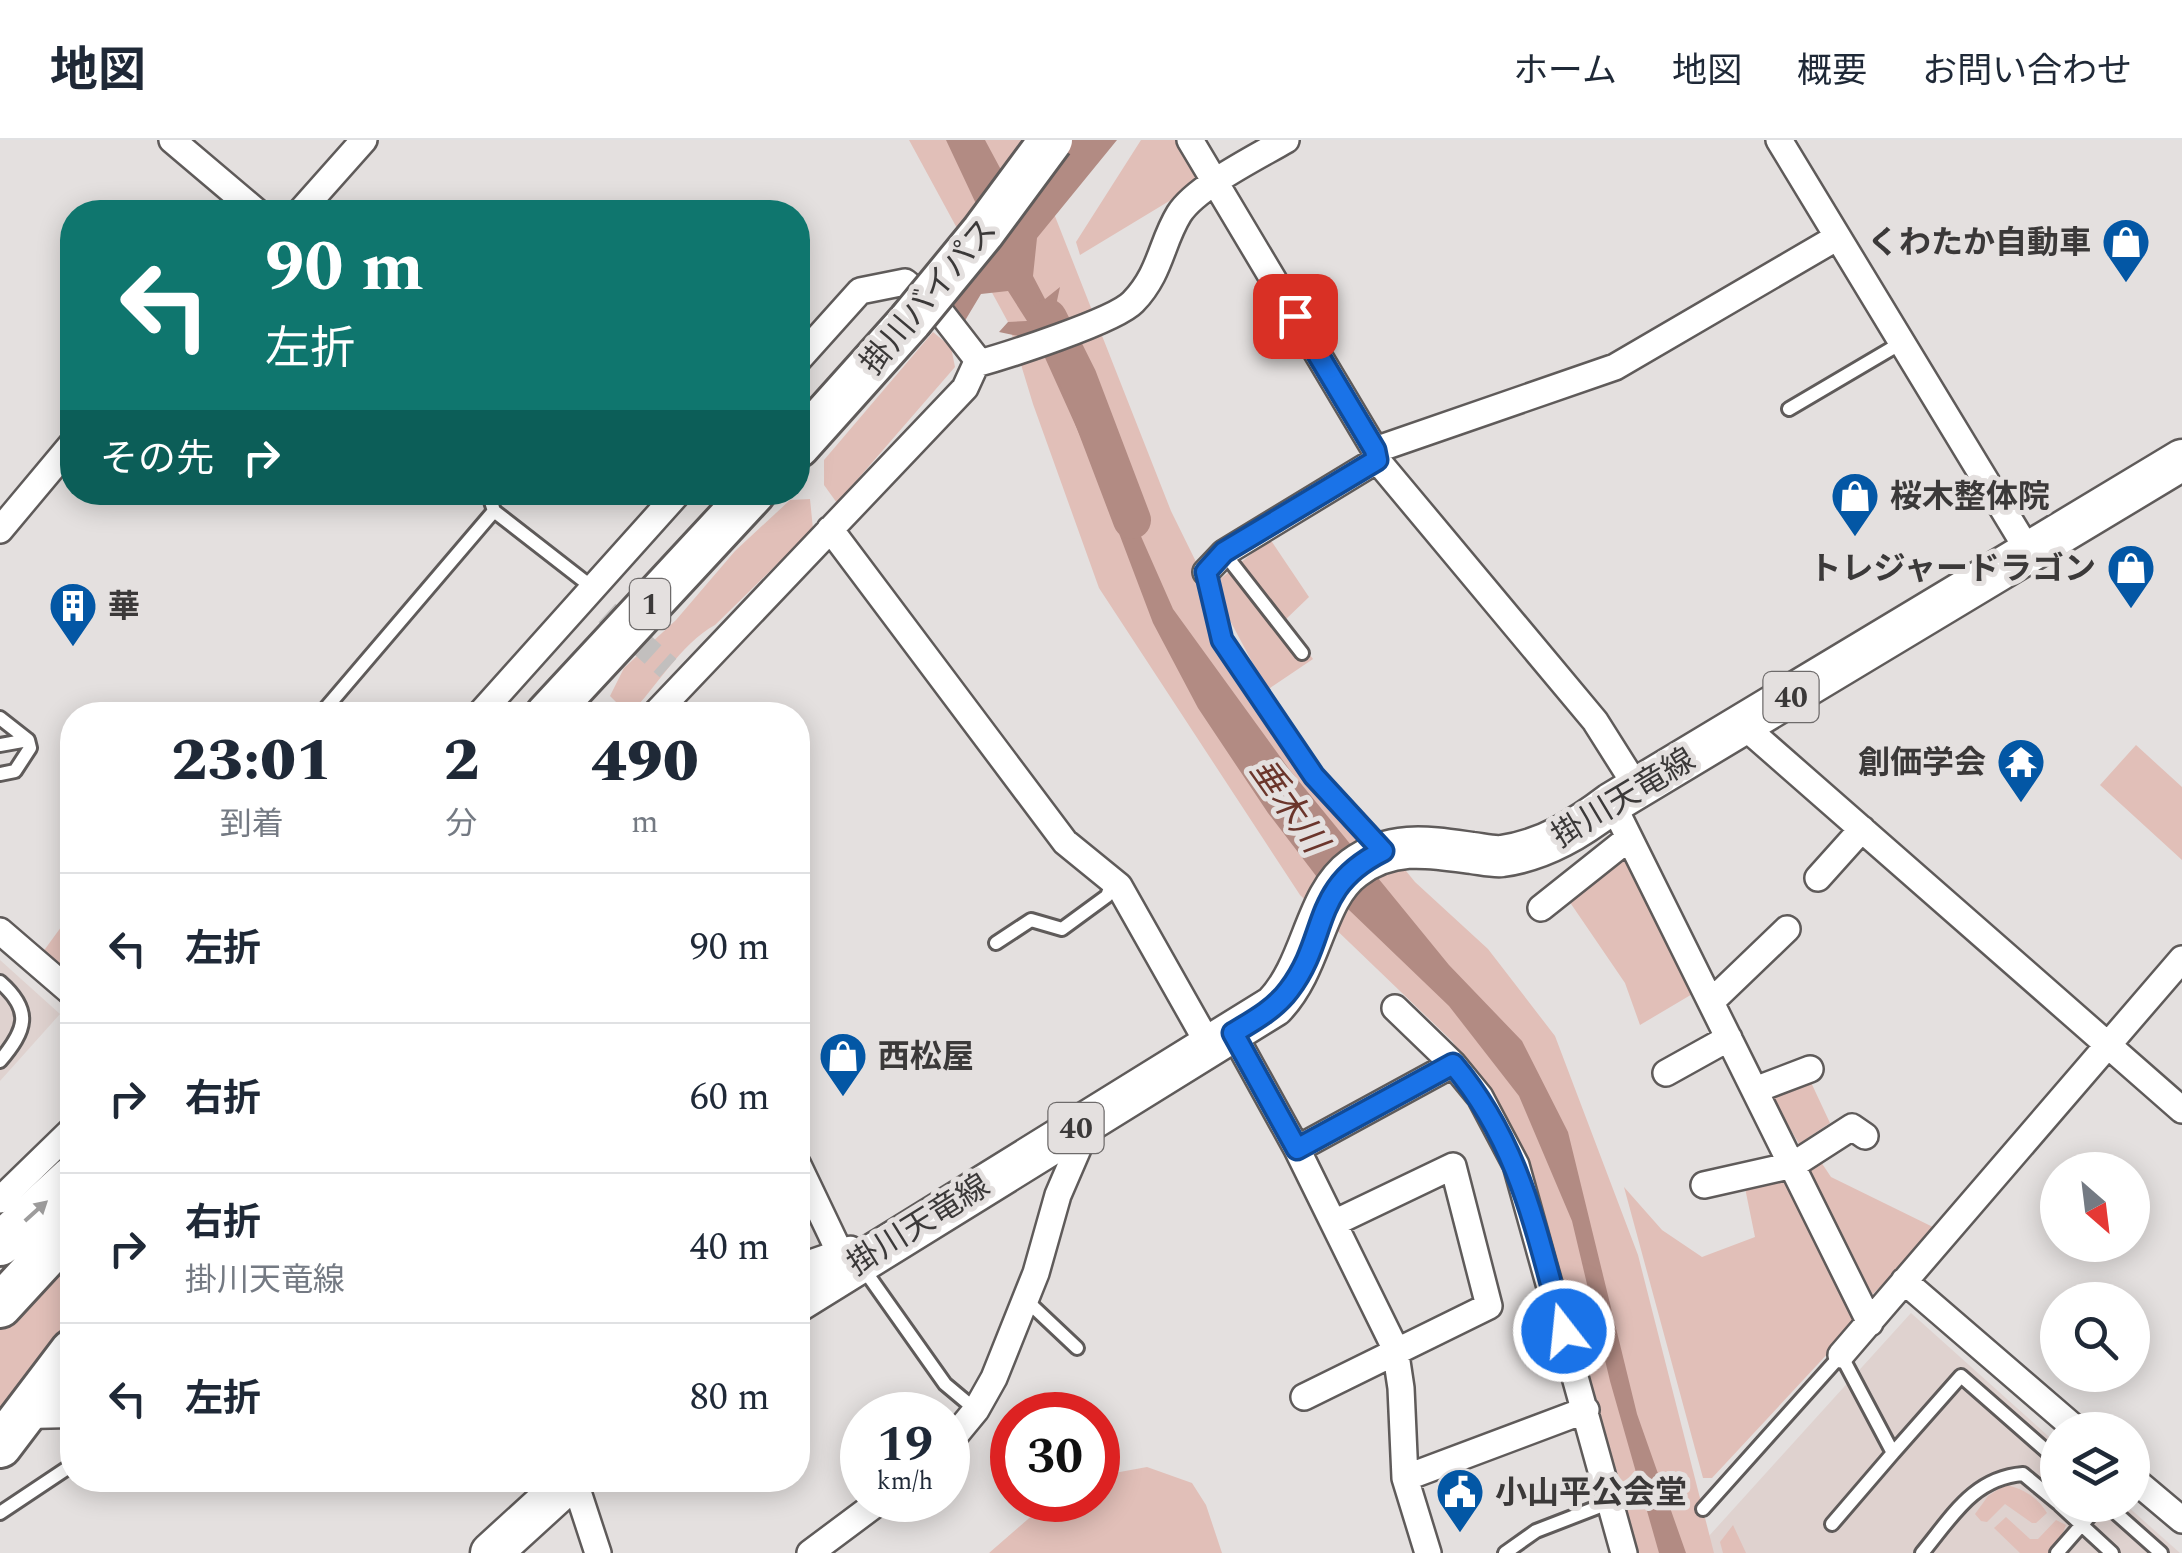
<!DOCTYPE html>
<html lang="ja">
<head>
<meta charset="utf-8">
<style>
  :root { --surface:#fff; --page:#f6f6f7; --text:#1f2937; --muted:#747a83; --line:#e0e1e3 }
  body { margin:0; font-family:Spectral,"Noto Sans JP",serif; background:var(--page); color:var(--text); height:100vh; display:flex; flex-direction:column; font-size:38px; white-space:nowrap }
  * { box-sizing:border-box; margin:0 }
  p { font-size:32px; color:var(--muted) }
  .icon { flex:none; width:55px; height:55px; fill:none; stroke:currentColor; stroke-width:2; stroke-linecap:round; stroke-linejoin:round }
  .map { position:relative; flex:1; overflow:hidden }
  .details { position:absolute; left:60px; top:562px; width:750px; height:790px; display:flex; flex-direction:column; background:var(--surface); border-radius:40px; box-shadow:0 5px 25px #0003 }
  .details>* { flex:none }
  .hud { position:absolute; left:60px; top:60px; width:750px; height:305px; border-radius:40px; box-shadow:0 5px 25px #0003; background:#0f766e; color:#fff; overflow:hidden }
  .needle { width:65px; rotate:152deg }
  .controls { position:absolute; left:2040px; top:1012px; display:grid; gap:20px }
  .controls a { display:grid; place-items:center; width:110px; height:110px; border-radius:50%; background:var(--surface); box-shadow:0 5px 25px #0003; font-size:50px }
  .speed { position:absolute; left:840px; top:1252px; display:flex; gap:20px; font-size:50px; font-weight:700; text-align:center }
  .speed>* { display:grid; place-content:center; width:130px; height:130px; border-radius:50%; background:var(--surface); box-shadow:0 5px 25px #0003; line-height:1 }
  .speed small { font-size:25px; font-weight:400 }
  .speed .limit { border:15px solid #d22; background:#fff; color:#111 }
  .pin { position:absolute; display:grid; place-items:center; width:85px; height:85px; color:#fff; margin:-42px; border-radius:20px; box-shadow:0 5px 15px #0006 }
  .me { position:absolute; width:110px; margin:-55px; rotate:344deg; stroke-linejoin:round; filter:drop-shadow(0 0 8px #0008) }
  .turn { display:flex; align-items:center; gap:35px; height:210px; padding:0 40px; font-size:45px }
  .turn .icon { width:130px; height:130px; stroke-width:2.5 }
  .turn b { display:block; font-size:70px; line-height:85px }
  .then { display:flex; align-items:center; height:95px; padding:0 40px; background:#0003; gap:20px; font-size:38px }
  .eta { display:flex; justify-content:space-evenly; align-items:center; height:170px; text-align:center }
  .eta b { font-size:60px; font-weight:800; line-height:70px }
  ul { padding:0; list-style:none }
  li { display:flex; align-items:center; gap:30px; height:150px; padding:0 40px; border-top:2px solid var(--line) }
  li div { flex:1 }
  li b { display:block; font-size:38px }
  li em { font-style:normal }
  header { display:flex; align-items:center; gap:60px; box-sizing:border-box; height:140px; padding:0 50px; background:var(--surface); border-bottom:2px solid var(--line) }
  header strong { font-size:48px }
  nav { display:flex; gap:55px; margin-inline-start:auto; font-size:35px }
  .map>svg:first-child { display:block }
</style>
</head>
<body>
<header>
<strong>地図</strong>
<nav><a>ホーム</a><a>地図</a><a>概要</a><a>お問い合わせ</a></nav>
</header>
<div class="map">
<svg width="2182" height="1413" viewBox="0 0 2182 1413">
  <rect width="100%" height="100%" fill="#e4e0df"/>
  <path fill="#dfd2cf" d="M0 820 60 874 0 941Z
    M1911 1173 2057 1304 2058 1365H2126L2180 1413H1701L1699 1407Z"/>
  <path fill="#e1bfb8" d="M909 0H1025L1171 371 1259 550 1415 742 1488 809 1555 896 1638 1115 1714 1413H1638L1534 1046 1488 951 1452 901 1300 755 1099 448 1033 264 1008 182Z
    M1141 0H1181L1204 40 1080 115 1076 102Z
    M933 192 951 207 955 227 837 363 824 345V320Z
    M810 359 813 389 715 485C680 504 657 547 629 575L610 556 624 528 676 480 735 411 790 360Z
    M1270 399 1309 457 1284 481 1313 519 1267 550 1226 473 1219 440Z
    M2136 605 2182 647V720L2100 645Z
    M1621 714 1694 853 1640 885 1625 843 1567 758Z
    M72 772V840L40 816Z
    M1808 936 1830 983 1799 1004 1770 954Z
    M1817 1016 1831 1037 1937 1089 1870 1157 1805 1027Z
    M1783 1030 1858 1181 1712 1338H1703L1624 1047 1662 1090 1702 1117 1755 1097 1744 1043Z
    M72 1102V1196L0 1284V1182Z
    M1147 1327 1192 1343 1206 1365 1222 1413H989L1050 1360H1098V1336Z
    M2005 1345C2022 1348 2038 1357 2047 1373L2036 1383H2032L2005 1364 1987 1382 1981 1381 1975 1374 1988 1356Z
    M2006 1377 2030 1399H2038L2056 1380 2066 1385 2059 1403 2048 1413H2020L1994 1388Z
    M1733 1385 1746 1413H1723L1720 1402Z"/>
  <path fill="#b28b83" d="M946 0H985L1022 69 1070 0H1117L1037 98 1033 136 1045 159 1060 147 1053 179 1114 335 1173 469 1289 629 1449 825 1522 901 1568 992 1637 1274 1686 1413H1659L1610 1241 1572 1081 1519 956 1449 866 1323 745 1268 673 1198 568 1153 483 1092 322 1037 200 999 192 1008 182 1027 181 1008 151 981 154 963 184 939 170 994 102Z"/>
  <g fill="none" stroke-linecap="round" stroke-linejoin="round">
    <path stroke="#b28b83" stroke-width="38" d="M1048 178 1078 238 1132 380"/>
    <path stroke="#c2bfbe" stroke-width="25" stroke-dasharray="25 12" stroke-linecap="butt" d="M607 473 668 528"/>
    <g stroke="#5f5b5a" stroke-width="18">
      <path id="service" d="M1789 269 1901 203
        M488 352 494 371 593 448
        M1224 413 1302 513
        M1206 432 1222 500 1314 636 1381 709
        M320 575 494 371
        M0 578 28 600 30 608 15 631 0 634
        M0 605 28 600
        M996 803 1031 780 1062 789 1107 756 1113 740
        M0 842C33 871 26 890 0 921
        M863 1128 945 1244 976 1270
        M1025 1159 1077 1208
        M1893 1313 1961 1236 2058 1321
        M2060 1365 2112 1413
        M2107 1365 2161 1413
        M1703 1369 1841 1215 1893 1313 1832 1384
        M0 1373 72 1325
        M1505 1413 1536 1391 1611 1362
        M1922 1413C1952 1377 1973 1338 2023 1334L2058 1363
        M2057 1413 2099 1365"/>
    </g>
    <g stroke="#5f5b5a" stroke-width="30">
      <path id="minor" d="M172 0 257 72
        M1190 0 1375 310 1377 320 1595 581 1638 649
        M1779 0 2029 412
        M300 72 364 0
        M798 220 860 151 905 142 939 170 980 223
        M1375 310 1615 227 1836 98
        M830 389 1065 702 1119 746 1210 907
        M0 390 72 304
        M1206 432 1224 413 1377 320
        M479 575 679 352
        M654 575 965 248 976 224C1005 216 1115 181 1133 162 1161 133 1161 103 1179 74 1196 47 1257 17 1286 0
        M1744 586 2182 970
        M1612 663 1870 1183
        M1818 738 1862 689
        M1541 768 1629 698
        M0 791 72 853
        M1712 861 1787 789
        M1395 868 1453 924 1480 957 1516 1025 1624 1413
        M1233 893 1297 1009
        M1666 933 1729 898
        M1755 950 1810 929
        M798 1025 840 1113
        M1704 1045 1793 1025 1852 987 1865 996
        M0 1060 72 990
        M1904 1141 2077 1290
        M1841 1215 2182 819
        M1304 1257 1489 1166 1453 1026 1334 1083
        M52 1272 72 1249
        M948 1304 976 1270 994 1238 1036 1133 1058 1055 1080 1004 1071 991
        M1405 1338 1586 1270
        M2132 1338 2182 1380
        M568 1342 579 1355 598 1413
        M810 1413 881 1360
        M1428 1413 1405 1338 1401 1248 1395 1208 1297 1009 1453 924"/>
    </g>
    <g stroke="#5f5b5a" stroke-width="35">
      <path id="tertiary" d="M798 1130 850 1112 859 1121
        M28 1273 72 1272"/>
    </g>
    <g stroke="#5f5b5a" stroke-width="45">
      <path id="primary" d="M798 1161 1274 866C1313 826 1314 757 1354 728 1391 700 1429 707 1472 713 1481 714 1493 717 1502 716 1545 710 1579 688 1612 663L2182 320
        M491 1413 571 1340"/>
    </g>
    <g stroke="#5f5b5a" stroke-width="48">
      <path id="trunk" d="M798 306 910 181
        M547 575 754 352
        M0 1104 72 1038
        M0 1166 72 1088
        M0 1306 72 1211"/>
    </g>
    <use href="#service" stroke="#fff" stroke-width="12"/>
    <use href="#minor" stroke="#fff" stroke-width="25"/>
    <use href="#tertiary" stroke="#fff" stroke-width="30"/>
    <use href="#primary" stroke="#fff" stroke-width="40"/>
    <use href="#trunk" stroke="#fff" stroke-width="42"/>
    <g stroke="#5f5b5a" stroke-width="48" stroke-linecap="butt">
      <path id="trunk-bridge" d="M910 181 983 92 1051 0"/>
    </g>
    <use href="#trunk-bridge" stroke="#fff" stroke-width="42"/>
  </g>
  <defs><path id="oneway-solid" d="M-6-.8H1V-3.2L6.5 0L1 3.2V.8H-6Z" transform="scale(2.5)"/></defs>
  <use fill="#9d9c9c" href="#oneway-solid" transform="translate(36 1071) rotate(-42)"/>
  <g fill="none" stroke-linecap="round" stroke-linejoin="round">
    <g stroke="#114b97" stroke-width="25">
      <path id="route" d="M1295 176 1375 310 1377 320 1224 412 1206 432 1222 500 1314 636 1383 711C1309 748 1330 796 1289 850 1275 869 1253 881 1233 893L1297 1009 1453 924C1521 1005 1536 1093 1564 1191"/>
    </g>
    <use href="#route" stroke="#1a73e8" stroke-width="18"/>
  </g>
  <defs>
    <g id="shop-pin" transform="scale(2.5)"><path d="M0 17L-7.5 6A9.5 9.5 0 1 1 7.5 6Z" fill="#0357a5" stroke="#e4e0df"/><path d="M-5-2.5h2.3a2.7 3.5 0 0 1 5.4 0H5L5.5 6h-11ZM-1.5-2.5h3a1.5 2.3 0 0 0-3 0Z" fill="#fff"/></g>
    <g id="building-pin" transform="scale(2.5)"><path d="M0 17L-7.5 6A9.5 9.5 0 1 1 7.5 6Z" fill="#0357a5" stroke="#e4e0df"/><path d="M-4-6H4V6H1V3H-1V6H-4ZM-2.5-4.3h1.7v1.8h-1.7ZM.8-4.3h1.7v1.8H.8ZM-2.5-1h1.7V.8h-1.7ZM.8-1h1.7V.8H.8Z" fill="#fff"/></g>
    <g id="temple-pin" transform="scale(2.5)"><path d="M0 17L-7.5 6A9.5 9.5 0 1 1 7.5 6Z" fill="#0357a5" stroke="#e4e0df"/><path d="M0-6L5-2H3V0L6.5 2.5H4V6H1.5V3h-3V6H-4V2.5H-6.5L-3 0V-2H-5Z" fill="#fff"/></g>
    <g id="civic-pin" transform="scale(2.5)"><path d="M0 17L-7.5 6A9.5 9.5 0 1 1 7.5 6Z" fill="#0357a5" stroke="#e4e0df"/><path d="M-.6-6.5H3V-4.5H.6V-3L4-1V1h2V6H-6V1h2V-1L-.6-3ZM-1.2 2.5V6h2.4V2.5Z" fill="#fff"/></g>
  </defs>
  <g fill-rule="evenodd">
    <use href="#shop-pin" x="2126" y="102"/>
    <use href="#shop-pin" x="1855" y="356"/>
    <use href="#shop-pin" x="2131" y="428"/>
    <use href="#building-pin" x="73" y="466"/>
    <use href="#temple-pin" x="2021" y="622"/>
    <use href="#shop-pin" x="843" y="916"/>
    <use href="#civic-pin" x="1460" y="1352"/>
  </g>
  <g text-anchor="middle" stroke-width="10" stroke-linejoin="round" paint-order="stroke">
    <g fill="#e4e0df" stroke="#6e6b6b" stroke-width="2.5">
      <rect x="630" y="439" width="40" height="50" rx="8"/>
      <rect x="1763.5" y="532" width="55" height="50" rx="8"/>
      <rect x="1048.5" y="963" width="55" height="50" rx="8"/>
    </g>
    <g font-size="30" font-weight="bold" fill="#3b3939">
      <text x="650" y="474">1</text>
      <text x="1791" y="567">40</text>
      <text x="1076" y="998">40</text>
    </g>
    <g font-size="32" font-weight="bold" fill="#3b3939" stroke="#e4e0df" text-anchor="start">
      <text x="2091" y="113" text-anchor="end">くわたか自動車</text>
      <text x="1890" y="367">桜木整体院</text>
      <text x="2096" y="439" text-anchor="end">トレジャードラゴン</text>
      <text x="108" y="477">華</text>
      <text x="1986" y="633" text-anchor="end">創価学会</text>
      <text x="878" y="927">西松屋</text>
      <text x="1495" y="1363">小山平公会堂</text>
    </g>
    <g font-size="32" fill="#3b3939" stroke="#e4e0df">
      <text transform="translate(928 156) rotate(-50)" y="11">掛川バイパス</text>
      <text transform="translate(1623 657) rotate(-31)" y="11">掛川天竜線</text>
      <text transform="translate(918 1084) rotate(-32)" y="11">掛川天竜線</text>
    </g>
    <g font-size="35" font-style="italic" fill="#6b352b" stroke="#e4e0df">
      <text transform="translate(1289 665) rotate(55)" y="12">垂木川</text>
    </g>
  </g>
</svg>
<div class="controls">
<a><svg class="needle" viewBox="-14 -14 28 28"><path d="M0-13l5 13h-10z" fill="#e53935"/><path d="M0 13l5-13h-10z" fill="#747a83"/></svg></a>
<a><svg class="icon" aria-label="search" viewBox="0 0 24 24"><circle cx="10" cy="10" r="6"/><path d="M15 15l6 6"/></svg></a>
<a><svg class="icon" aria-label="layers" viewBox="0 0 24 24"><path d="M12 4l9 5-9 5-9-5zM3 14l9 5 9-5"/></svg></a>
</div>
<div class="speed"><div>19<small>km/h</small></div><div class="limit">30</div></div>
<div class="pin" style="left:1295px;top:176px;background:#d93025"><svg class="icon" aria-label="arrive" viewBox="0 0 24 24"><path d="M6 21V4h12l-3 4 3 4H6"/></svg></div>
<svg class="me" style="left:1564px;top:1191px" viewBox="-20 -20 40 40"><circle r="17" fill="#1a73e8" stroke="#fff" stroke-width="3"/><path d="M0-11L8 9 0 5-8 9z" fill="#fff"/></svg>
<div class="hud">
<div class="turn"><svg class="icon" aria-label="left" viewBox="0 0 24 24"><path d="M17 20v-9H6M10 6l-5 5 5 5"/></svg><div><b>90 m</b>左折</div></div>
<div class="then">その先<svg class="icon" aria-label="right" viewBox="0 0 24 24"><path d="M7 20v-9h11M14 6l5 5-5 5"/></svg></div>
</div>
<section class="details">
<div class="eta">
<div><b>23:01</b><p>到着</p></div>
<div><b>2</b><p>分</p></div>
<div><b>490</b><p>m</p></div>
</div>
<ul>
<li><svg class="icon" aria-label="left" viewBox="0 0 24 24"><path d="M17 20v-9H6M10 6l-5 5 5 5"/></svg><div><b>左折</b></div><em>90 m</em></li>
<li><svg class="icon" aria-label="right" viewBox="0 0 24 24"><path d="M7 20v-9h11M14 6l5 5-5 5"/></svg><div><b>右折</b></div><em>60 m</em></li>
<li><svg class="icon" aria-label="right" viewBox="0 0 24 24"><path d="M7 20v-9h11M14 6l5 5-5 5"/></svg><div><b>右折</b><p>掛川天竜線</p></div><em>40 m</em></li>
<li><svg class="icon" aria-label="left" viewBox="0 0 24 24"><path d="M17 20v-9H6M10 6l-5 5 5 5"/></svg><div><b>左折</b></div><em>80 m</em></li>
</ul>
</section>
</div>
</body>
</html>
